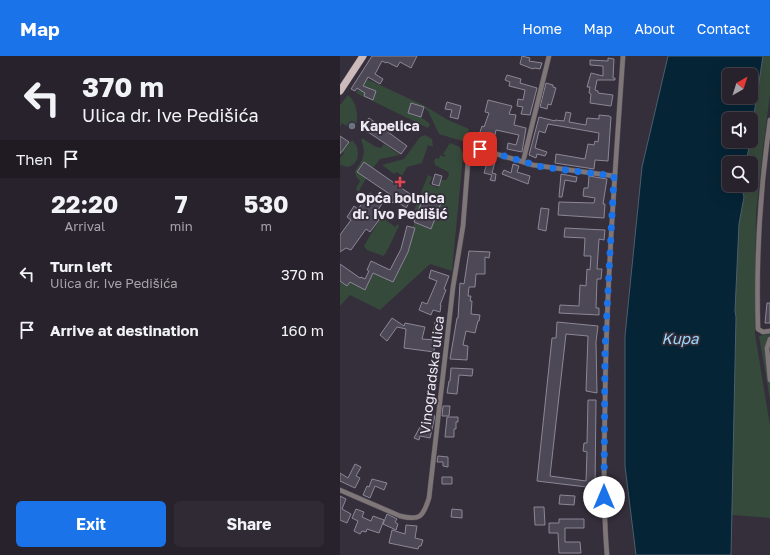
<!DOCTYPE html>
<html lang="en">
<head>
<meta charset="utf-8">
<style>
  :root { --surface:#28222c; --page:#302a34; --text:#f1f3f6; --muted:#a5a4a9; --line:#443f48; --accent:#1a73e8 }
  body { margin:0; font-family:"Golos Text",sans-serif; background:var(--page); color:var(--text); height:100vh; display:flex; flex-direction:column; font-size:15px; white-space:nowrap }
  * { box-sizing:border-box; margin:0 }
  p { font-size:13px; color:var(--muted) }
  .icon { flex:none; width:22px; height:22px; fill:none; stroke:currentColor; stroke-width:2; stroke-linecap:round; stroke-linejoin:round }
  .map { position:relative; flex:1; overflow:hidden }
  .drawer { display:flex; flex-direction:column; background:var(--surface); width:340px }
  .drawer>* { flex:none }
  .banner { background:#28222c; color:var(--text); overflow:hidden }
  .needle { width:26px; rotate:39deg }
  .controls { position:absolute; left:382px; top:12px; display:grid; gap:8px }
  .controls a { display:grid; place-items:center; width:36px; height:36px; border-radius:6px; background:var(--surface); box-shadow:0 4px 16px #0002,0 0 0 1px var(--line); font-size:20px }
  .pin { position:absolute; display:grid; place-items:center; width:34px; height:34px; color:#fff; margin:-17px; border-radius:8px; box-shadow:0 2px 6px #0006 }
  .me { position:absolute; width:44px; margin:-22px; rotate:0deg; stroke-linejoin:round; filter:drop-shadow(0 0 3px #0008) }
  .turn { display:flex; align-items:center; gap:14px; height:84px; padding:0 16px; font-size:18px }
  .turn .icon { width:52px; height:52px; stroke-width:2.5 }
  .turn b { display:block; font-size:28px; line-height:34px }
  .then { display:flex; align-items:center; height:38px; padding:0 16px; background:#0003; gap:8px; font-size:15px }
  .eta { display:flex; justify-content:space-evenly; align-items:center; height:68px; text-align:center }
  .eta b { font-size:24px; font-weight:700; line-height:28px }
  .action { display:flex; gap:8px; margin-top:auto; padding:8px 16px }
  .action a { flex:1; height:46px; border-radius:6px; background:var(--accent); color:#fff; font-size:16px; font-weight:700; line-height:46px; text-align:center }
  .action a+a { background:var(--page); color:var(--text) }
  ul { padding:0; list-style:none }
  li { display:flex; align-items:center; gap:12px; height:56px; padding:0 16px }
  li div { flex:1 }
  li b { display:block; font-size:15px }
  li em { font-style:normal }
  header { display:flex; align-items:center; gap:24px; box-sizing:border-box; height:56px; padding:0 20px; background:var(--accent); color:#fff }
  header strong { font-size:19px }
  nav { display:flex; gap:22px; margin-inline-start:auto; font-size:14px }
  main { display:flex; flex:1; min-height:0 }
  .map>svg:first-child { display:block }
</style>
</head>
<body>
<header>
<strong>Map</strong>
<nav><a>Home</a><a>Map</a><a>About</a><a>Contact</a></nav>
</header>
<main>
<section class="drawer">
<div class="banner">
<div class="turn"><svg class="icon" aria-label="left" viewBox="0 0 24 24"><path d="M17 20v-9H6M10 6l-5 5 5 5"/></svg><div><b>370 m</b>Ulica dr. Ive Pedišića</div></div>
<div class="then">Then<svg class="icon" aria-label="arrive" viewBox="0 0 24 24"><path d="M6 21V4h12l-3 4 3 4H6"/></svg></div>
</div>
<div class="eta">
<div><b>22:20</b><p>Arrival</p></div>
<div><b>7</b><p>min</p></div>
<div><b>530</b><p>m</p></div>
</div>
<ul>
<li><svg class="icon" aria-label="left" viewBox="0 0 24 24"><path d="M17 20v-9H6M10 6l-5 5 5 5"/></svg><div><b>Turn left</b><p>Ulica dr. Ive Pedišića</p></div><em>370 m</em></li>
<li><svg class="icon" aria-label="arrive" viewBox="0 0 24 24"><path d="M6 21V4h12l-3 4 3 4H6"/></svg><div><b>Arrive at destination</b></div><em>160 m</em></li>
</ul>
<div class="action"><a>Exit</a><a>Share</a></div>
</section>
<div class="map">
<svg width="430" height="499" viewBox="0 0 430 499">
  <rect width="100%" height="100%" fill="#352e3b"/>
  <path fill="#364a3b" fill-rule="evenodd" d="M378 0H430V38L423 92 416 157 415 226V278L430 370V462L368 457ZM389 19H411V41H389ZM389 63H411V85H389ZM389 107H411V129H389Z
    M27 23 85 50 108 64 129 73 125 86 99 78 88 55 84 52 81 61 90 68 88 72 16 37 18 33 21 34Z
    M8 39C16 45 19 59 16 69L12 66 8 71 2 67 0 71V49Z
    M85 79 92 83 93 91 88 89 82 107 67 111 62 120 57 116 54 118 42 109 64 103 80 81Z
    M22 82 36 91 41 92 44 88 60 99 40 103 33 112 24 106 17 116 26 122 19 135H17L16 133 20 125 16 120 15 115C23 104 27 97 21 84Z
    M12 84C21 92 20 108 8 111L0 109V102L4 97 2 95 9 86 10 87Z
    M110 87 120 91 124 100H123L112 215 90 208 40 254 10 239 0 250V225L7 230 10 225 25 234 33 217 53 226 68 196 75 172 73 171 75 163 71 162 88 119 92 121 89 128 98 132 101 124H106L109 119 108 116 95 109 94 105 96 102 99 103 100 99 105 101V99L103 98Z
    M40 163 46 164 55 171 58 168 59 170 46 197 43 200 27 194 24 190Z
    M430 278V343L419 280Z"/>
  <path fill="#052435" stroke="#4b5f6e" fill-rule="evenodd" d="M328 0H423L411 78V63H389V85H410L406 107H389V129H404L403 137 404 141 399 168 395 255 396 261 391 499H296L285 410V280L302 111ZM389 19H411V41H389Z"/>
  <path fill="#4d4856" stroke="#8c8696" d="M32 0H77L71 12 60 6 57 11 47 6 46 7 42 5 35 18 43 23 40 28 28 21 23 30 36 35 33 44 24 40 25 37 17 32 15 35 11 33Z
    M182 0 190 2 189 5 202 7 200 13 194 12 193 13 180 8Z
    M268 2 274 3 273 22H275V24H257L255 34 258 35V37L273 39 271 50 250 47 251 38 249 37 250 31H247L251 17 263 20V10L250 9V4L268 5Z
    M167 19 181 23 180 27 197 32 190 59 181 58 183 51 177 50 178 43 183 44 185 34 169 30 170 26 165 24Z
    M206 27 213 29V31L216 32 211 49 208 48 207 53 200 51Z
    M148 44 172 50 169 58 176 59 174 69 186 72 182 96 167 93 168 87 176 89 179 79 156 74 155 79 149 77 146 85 138 82 142 70 144 71 149 57 145 56Z
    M107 46 121 50 118 63 110 61 112 54 105 53Z
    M71 47 84 51 81 61 68 57Z
    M226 56 231 57 229 66 246 69 247 62 259 63V59L269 60 271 61 268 105 255 104 254 113 215 107 216 98 245 103 248 88 254 89 255 85 258 86 259 77 208 68 205 77 199 75 195 92 207 96 205 100 197 98 196 102 189 99 199 61 215 65V64L224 65Z
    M29 62 67 90 61 98 22 72Z
    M0 80 9 86 0 98Z
    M148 104 155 106 152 117 156 118 155 125 150 124 152 119 144 117Z
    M24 106 73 140 66 152 55 144 53 147 48 143 51 139 17 116Z
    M173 108 179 110 177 116 190 120 188 128 162 118 164 114 171 117Z
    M95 118 102 120 99 130 92 128Z
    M221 118 237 121 236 126 225 124 222 141H219Z
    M249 120 267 123 263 148H265L264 162 218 159 219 146 254 147 255 142 243 140 244 132H248Z
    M30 137 43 146 34 160 39 164 30 176 26 173 11 194 6 192 0 196V179L11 164 7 161 14 150 18 153Z
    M84 140 101 147 91 173 74 166Z
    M201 152 209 153 206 175 198 173Z
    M67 170 75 172 68 196 53 226 33 217 25 234 10 226 7 230 0 225V208L20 222 21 221 25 223 29 215 27 214 31 205 50 214 61 193Z
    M225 172 265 174 264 184 259 183 257 213H262L261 223H257L256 252H259V259L219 257 220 249 239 250 240 229 246 230 247 213 250 214 251 200H244L245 182 224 181Z
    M129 195 150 196 149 202 145 201V218H136L135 231H129L128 240H131L130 245H132L131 258 140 259 139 265H138L135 277 126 275 123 289 128 290 127 304 110 303 117 262H118L120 227 124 228Z
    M91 214 109 220 104 233 106 234 100 249H101L100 256 93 254 91 259 79 254 82 246 87 248 97 225 89 222Z
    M427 247H430V267H425Z
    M52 262 64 270 65 267 85 271 82 283 95 284 94 296 64 292 66 273 57 271 47 285 40 279Z
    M95 266H101V268H103L102 276 94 275Z
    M217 266 258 270 256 286 257 337 246 335 248 280 226 278 210 420 246 425 247 396 243 395 244 387H247L248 344H256L255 432 197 425 212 282H216Z
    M111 312 133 313 132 320 119 319 117 338 107 337 109 325H110Z
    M103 350H110L109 360H102Z
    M90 359 95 360 90 382 80 380 79 384 74 382 80 371 86 374Z
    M107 361H118V366H116V373H114V381H105Z
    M98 400 108 401V411L103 410V406H97Z
    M15 408 21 411 16 420 20 422 15 432 0 425V417L8 422Z
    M102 421H112V428H102Z
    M32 423 47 427 44 434 35 430 30 442 23 439 27 430 29 431Z
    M220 439 235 440 234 449 219 448Z
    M0 440 6 443 2 453 11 458 7 467 0 464Z
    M194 451H204L205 469H195Z
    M16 453 24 456 22 461 31 465 33 460 44 464 39 477 27 473 26 476 22 475 20 478 14 475 18 465 12 462Z
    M112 453 122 454V462L111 461Z
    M47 458 57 463 55 466 58 468 56 474 43 468Z
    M219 463H244V472H225V486H240L241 497H219L218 477H209V467H219Z
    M66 469 77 470 75 482 83 484 81 490H79L78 493 49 487 52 474 65 478Z"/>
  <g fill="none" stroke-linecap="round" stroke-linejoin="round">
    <g stroke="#524c58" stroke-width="5.5">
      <path id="street" d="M430 64C420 133 416 204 418 273L423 276 430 275
        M184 102 209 0
        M430 283 427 292 430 324
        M0 434 60 460C80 465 83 461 89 442L113 231 123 170 128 106C130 98 132 94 140 93L193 109 274 120
        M267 499C263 450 264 400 265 351 266 234 275 117 283 0"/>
    </g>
    <g stroke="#524c58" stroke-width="8">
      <path id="primary" d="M0 35 23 0"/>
    </g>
    <use href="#street" stroke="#7f7677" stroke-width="4.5"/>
    <use href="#primary" stroke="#cdbbbc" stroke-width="7"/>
  </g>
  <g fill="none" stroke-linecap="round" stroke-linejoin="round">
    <path stroke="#1a73e8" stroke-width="7" stroke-dasharray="0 12.6" d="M140 93 202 111 274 120 265 293 264 441"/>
  </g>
  <circle fill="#6b7280" stroke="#352e3b" stroke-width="1.5" cx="12" cy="70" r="4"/>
  <path fill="#e0444e" stroke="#352e3b" stroke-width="1.5" d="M58 120h4v4h4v4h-4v4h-4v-4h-4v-4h4z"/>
  <g text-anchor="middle" stroke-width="3.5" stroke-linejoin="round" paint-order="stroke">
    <g font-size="14" font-weight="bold" fill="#ede9f2" stroke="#352e3b" text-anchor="start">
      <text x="20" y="75">Kapelica</text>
      <text x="60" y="147" text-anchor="middle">Opća bolnica<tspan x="60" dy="16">dr. Ivo Pedišić</tspan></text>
    </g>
    <g font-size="14" fill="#ede9f2" stroke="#352e3b">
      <text transform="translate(92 319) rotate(-83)" y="5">Vinogradska ulica</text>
    </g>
    <g font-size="15" font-style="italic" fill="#9fd8fd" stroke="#352e3b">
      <text x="340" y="288">Kupa</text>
    </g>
  </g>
</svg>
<div class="controls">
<a><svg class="needle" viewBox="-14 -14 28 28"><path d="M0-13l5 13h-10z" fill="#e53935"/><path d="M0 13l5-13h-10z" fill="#a5a4a9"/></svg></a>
<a><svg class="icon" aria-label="sound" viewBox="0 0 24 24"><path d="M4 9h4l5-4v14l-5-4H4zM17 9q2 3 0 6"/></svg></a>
<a><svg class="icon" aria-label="search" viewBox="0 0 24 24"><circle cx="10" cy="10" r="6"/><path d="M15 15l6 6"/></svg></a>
</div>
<div class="pin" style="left:140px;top:93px;background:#d93025"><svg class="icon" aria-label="arrive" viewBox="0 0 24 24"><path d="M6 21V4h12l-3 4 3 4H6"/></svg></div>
<svg class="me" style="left:264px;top:441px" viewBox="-20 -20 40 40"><circle r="19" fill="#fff"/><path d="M0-13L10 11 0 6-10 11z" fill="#1a73e8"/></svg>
</div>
</main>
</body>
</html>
